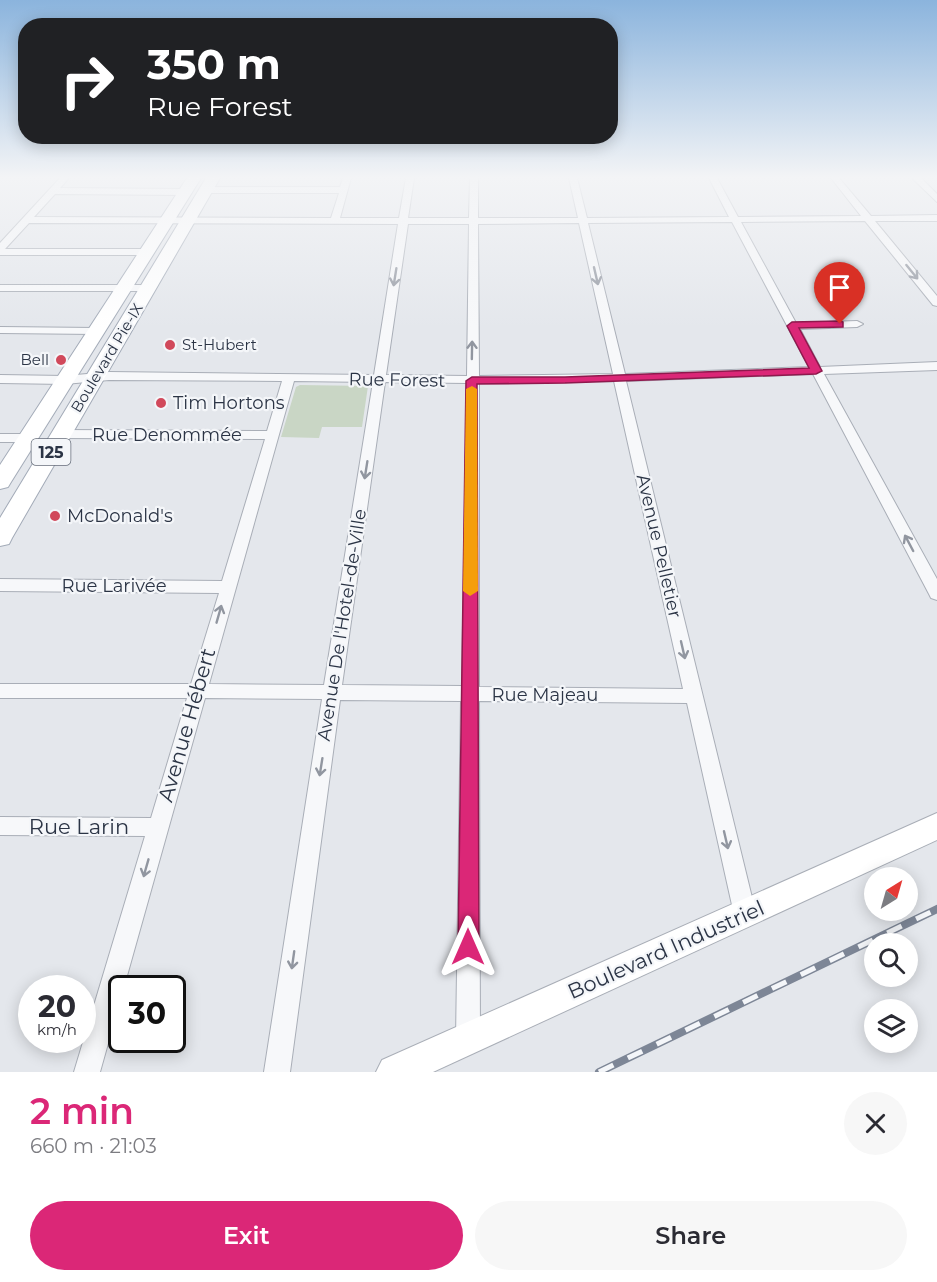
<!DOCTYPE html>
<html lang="en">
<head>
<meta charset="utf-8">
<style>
  :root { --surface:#fff; --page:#f7f7f7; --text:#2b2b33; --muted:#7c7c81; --accent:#db2777 }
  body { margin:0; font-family:Montserrat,sans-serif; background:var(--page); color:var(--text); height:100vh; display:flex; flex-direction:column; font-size:22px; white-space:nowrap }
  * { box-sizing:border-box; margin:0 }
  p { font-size:20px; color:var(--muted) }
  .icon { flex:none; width:33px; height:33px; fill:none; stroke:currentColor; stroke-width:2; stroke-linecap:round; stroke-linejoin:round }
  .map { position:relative; height:1072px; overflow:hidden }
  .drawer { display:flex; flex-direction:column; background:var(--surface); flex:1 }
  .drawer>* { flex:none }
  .hud { position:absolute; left:18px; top:18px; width:600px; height:126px; border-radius:24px; box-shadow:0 3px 15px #0003; background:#202124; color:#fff; overflow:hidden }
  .needle { width:39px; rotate:37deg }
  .fabs { position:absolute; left:864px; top:867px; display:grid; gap:12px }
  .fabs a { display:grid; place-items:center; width:54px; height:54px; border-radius:50%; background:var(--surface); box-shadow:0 3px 15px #0003; font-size:30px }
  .speed { position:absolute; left:18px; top:975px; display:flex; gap:12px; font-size:30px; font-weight:700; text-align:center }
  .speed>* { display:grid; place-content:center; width:78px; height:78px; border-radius:50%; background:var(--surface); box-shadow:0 3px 15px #0003; line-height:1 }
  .speed small { font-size:15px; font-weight:400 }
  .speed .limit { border:3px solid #111; border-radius:9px; background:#fff; color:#111 }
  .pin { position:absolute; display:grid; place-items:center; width:51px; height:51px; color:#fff; margin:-62px -26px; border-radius:50% 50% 50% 0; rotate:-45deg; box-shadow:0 0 6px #0007 }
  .pin .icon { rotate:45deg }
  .me { position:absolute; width:66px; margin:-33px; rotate:0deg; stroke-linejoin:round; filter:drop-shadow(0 0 4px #0008) }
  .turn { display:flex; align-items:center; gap:21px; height:126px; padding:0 30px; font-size:27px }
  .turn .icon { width:78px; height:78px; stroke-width:2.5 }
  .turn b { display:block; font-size:42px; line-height:51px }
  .round { display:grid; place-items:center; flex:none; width:63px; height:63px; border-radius:32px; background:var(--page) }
  .headline { display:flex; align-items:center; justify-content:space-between; height:102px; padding:0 30px }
  h1 { font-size:36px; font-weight:600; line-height:45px; color:var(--accent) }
  .cta { display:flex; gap:12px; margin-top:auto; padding:12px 30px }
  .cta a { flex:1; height:69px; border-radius:36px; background:var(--accent); color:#fff; font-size:24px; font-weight:600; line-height:69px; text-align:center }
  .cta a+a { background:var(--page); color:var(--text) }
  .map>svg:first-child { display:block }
</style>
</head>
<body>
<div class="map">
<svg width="937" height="1072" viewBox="0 0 937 1072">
  <rect width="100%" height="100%" fill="#e4e7ec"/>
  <path fill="#c9d6c5" d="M300 385 368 386 362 427H322L319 438 281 437 296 387Z"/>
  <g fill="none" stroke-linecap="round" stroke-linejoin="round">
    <g stroke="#a9aeb7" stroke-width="2">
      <path id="street" d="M60 178H69L60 188 185 189 189 192 185 195 55 194 34 217 331 218 339 193H206L202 190 206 187H340L343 178H351L340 218H399L406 178H414L408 218H469L470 178H478V218H578L569 178H577L587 218 729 217 709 178H717L738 217 861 216 831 178H839L871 216 937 215V221H875L937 296V306L933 305 865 221 741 222 796 323 857 321 863 324 857 327 800 329 820 367 937 362V370L824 374 937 579V600L931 598 929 594 813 374 626 381 756 914 753 922 745 925 737 922 734 914 687 703 479 701 480 1039 477 1048 468 1051 459 1048 456 1039 461 701 340 700 290 1072H264L322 699 205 698 100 1072H74L145 836 0 835V817L151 818 187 698H0V684H191L219 593 0 591V579L222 581 265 439 62 438 55 434 62 430 267 431 282 381 109 380 65 384 0 383V375L65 376 109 372 374 375 398 224 29 223 5 249H146L151 252 146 255H0V243ZM732 222 809 367 625 374 588 223ZM579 223 613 374 479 376 478 224ZM408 224H469L467 376 386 375ZM294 381 373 382 324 685 209 684ZM614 381 683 689 479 687V383ZM385 382 467 383 462 686 342 685Z
        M912 178H921L937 194V202Z
        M0 285H148L153 288 148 291H0Z
        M0 327 96 328 102 331 96 334 0 333Z
        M0 434H28L35 438 28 442H0Z"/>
    </g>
    <g stroke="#a9aeb7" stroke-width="2">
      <path id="secondary" d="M937 813V840L433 1072H376L382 1060Z"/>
    </g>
    <g stroke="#a3abb8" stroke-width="2">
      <path id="primary" d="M187 178H201L11 482 8 487 0 489V465Z
        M206 178H220L12 538 9 544 0 546V518Z"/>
    </g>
    <use href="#street" fill="#f7f8fa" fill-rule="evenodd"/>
    <use href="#secondary" fill="#fff" fill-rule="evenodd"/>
    <use href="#primary" fill="#fff" fill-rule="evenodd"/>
    <g stroke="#7d8696" stroke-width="8">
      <path id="rail" d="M599 1072 937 909"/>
    </g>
    <use href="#rail" stroke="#f4f6f9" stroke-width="5" stroke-dasharray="16" stroke-linecap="butt"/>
  </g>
  <defs><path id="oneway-shaft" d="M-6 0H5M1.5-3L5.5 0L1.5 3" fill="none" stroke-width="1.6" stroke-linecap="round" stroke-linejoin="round" transform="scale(1.5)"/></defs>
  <g stroke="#9196a0">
    <use href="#oneway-shaft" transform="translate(912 272) rotate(51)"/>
    <use href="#oneway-shaft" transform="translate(596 276) rotate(77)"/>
    <use href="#oneway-shaft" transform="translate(395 277) rotate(99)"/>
    <use href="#oneway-shaft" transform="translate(472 350) rotate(-89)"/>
    <use href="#oneway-shaft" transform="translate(366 470) rotate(99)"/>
    <use href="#oneway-shaft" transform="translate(909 543) rotate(-118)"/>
    <use href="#oneway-shaft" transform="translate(219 614) rotate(-74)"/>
    <use href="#oneway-shaft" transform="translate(683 650) rotate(77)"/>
    <use href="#oneway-shaft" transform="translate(321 767) rotate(99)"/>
    <use href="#oneway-shaft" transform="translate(726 840) rotate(77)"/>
    <use href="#oneway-shaft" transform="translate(146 868) rotate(106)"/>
    <use href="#oneway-shaft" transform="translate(293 960) rotate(98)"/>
  </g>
  <linearGradient id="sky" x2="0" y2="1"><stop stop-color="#8bb4dd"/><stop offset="0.54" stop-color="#f3f4f6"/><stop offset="1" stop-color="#f3f4f6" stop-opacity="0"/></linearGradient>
  <rect width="937" height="328" fill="url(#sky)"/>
  <path fill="#db2777" stroke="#8e194d" stroke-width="1.5" d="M840 321 843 322V327L799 328 822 371 816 374 565 383 477 384 479 947 476 954 468 957 461 954 458 947 466 381 472 377H565L809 368 787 326 792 322Z"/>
  <path fill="#f59e0b" d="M472 386 477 389 478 591 470 596 463 591 466 389Z"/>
  <g fill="#d1495b" stroke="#f4f6f9" stroke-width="2">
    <circle cx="170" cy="345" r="6"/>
    <circle cx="61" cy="360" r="6"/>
    <circle cx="161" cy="403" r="6"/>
    <circle cx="55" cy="516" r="6"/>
  </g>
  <g text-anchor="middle" stroke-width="4.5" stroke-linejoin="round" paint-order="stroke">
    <g font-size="15" fill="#2b3445" stroke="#f4f6f9" text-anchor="start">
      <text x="182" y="350">St-Hubert</text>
      <text x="49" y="365" text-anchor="end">Bell</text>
    </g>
    <g font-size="15" fill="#2b3445" stroke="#f4f6f9">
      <text transform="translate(107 358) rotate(-59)" y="5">Boulevard Pie-IX</text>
    </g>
    <rect fill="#f4f6f9" stroke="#676e7b" stroke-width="1.5" x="31.5" y="439" width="39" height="26" rx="4.5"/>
    <g font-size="16" font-weight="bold" fill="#2b3445">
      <text x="51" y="458">125</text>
    </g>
    <g font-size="18" fill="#2b3445" stroke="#f4f6f9">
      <text transform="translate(397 380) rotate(1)" y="6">Rue Forest</text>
      <text x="167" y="441">Rue Denommée</text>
      <text transform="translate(659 546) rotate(77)" y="6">Avenue Pelletier</text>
      <text x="114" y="592">Rue Larivée</text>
      <text transform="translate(342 625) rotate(-81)" y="6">Avenue De l'Hotel-de-Ville</text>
      <text x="545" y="701">Rue Majeau</text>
    </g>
    <g font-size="18" fill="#2b3445" stroke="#f4f6f9" text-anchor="start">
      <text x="173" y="409">Tim Hortons</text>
      <text x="67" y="522">McDonald's</text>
    </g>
    <g font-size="21" fill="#2b3445" stroke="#f4f6f9">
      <text transform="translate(187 725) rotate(-74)" y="7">Avenue Hébert</text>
      <text x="79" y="834">Rue Larin</text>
      <text transform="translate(666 950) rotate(-24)" y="7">Boulevard Industriel</text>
    </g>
  </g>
</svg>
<div class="fabs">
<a><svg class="needle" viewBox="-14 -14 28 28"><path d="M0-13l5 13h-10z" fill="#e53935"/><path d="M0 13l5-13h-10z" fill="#7c7c81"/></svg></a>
<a><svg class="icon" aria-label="search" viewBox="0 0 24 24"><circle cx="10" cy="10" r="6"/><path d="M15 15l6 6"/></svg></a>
<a><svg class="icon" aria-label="layers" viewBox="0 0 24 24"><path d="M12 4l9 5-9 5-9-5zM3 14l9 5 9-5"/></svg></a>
</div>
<div class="speed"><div>20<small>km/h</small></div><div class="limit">30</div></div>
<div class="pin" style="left:840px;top:324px;background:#d93025"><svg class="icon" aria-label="arrive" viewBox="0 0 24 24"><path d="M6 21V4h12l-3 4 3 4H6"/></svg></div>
<svg class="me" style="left:468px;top:947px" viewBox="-20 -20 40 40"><path d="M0-17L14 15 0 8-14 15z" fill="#db2777" stroke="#fff" stroke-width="4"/></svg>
<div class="hud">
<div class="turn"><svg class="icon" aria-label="right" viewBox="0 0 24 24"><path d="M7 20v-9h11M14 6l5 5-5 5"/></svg><div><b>350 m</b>Rue Forest</div></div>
</div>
</div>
<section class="drawer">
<div class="headline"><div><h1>2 min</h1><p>660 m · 21:03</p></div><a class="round"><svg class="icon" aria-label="close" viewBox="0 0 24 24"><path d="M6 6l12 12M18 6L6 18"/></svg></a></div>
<div class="cta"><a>Exit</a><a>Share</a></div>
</section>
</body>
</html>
